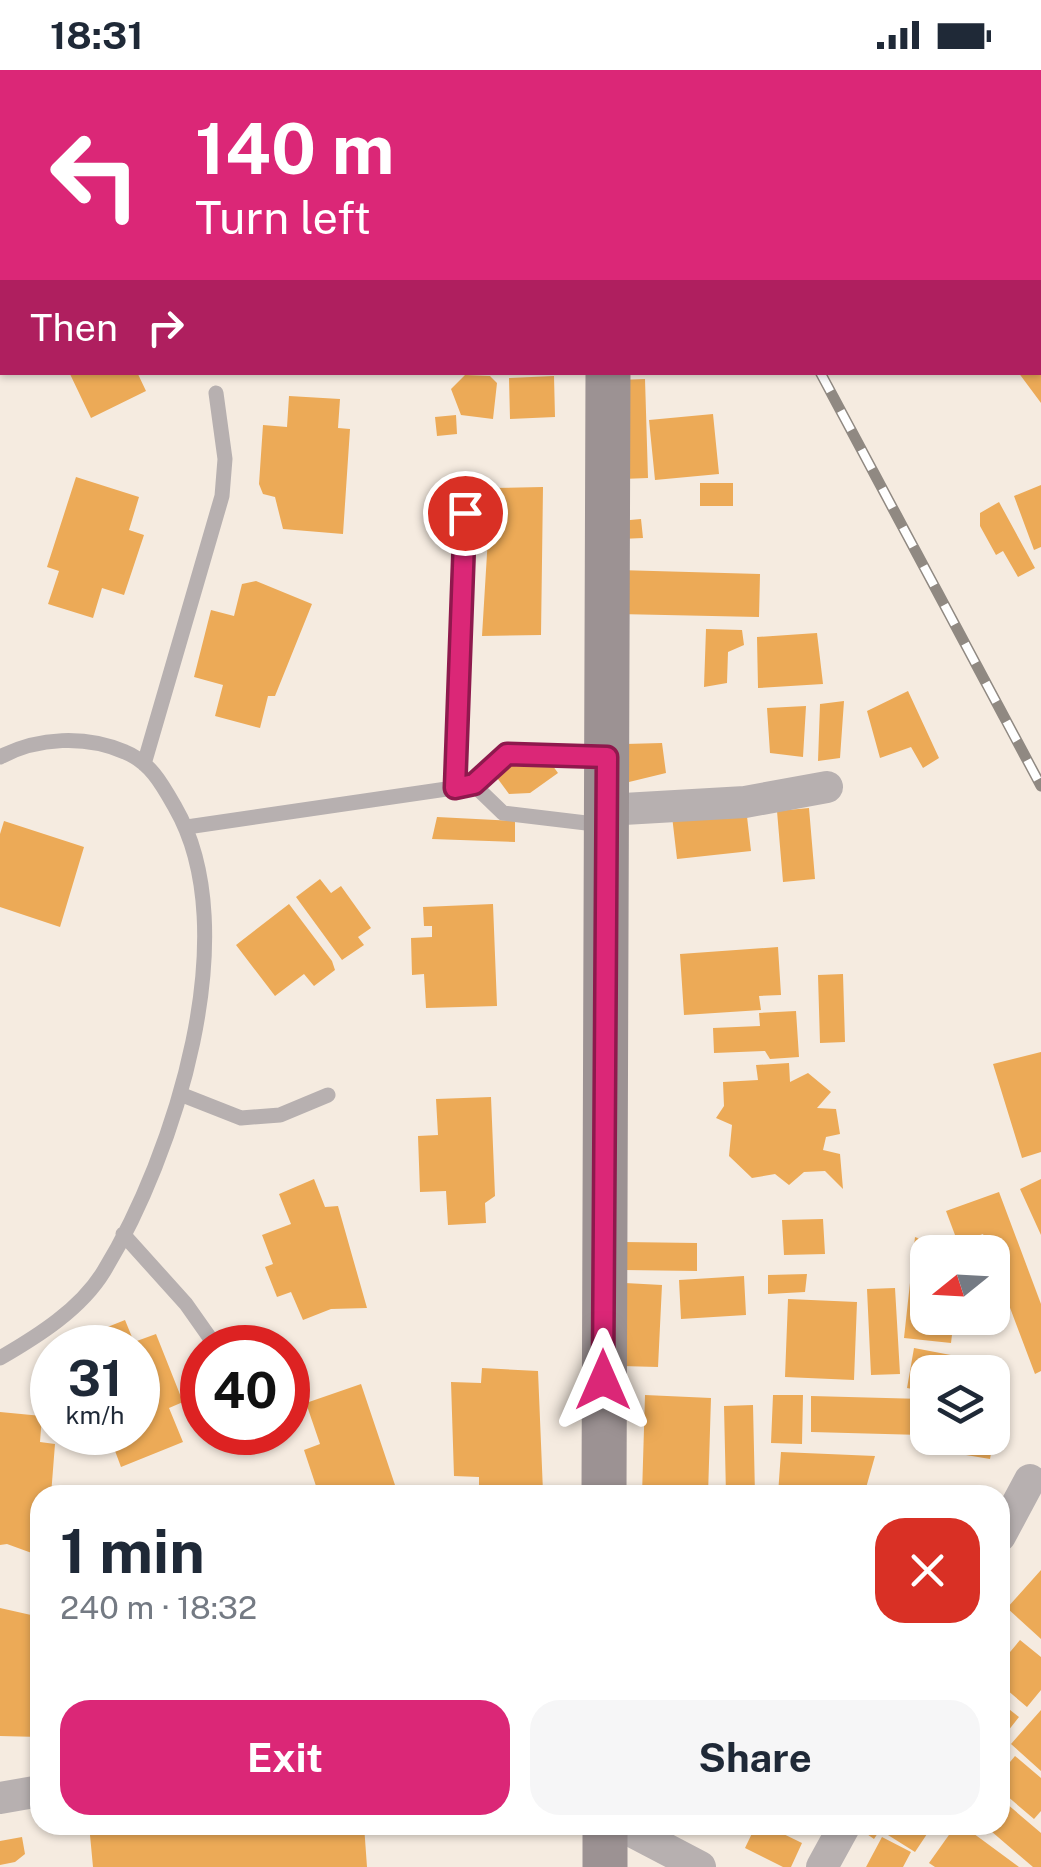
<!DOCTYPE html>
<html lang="en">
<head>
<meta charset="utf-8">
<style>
  :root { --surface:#fff; --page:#f6f6f7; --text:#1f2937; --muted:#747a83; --accent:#db2777 }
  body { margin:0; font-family:"Public Sans",sans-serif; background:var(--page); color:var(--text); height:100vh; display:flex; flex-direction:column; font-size:38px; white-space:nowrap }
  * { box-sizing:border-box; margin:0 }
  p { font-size:32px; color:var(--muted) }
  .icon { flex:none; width:55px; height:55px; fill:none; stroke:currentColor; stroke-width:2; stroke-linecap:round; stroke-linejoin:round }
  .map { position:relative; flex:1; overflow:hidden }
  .side { position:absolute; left:30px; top:1415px; width:980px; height:350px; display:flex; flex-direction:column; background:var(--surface); border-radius:30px; box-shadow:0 2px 8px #0004 }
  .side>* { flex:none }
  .banner { position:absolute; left:0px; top:0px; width:1042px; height:305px; box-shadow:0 2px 8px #0004; background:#db2777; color:#fff; overflow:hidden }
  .needle { width:65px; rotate:252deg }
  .buttons { position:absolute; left:910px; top:1165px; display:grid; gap:20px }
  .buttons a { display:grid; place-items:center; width:100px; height:100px; border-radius:20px; background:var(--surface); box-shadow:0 2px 8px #0004; font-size:50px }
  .speed { position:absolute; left:30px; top:1255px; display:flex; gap:20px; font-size:50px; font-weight:700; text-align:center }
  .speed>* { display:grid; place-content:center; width:130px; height:130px; border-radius:50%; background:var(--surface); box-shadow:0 2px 8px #0004; line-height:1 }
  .speed small { font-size:25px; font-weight:400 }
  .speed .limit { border:15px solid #d22; background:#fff; color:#111 }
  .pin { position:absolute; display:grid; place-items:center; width:85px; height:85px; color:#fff; margin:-42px; border:5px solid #fff; border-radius:50%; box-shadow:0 2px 10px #0007 }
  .me { position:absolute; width:110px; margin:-55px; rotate:0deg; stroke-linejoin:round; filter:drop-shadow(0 0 8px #0008) }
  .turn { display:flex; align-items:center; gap:35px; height:210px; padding:0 30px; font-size:45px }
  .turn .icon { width:130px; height:130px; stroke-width:2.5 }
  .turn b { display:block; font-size:70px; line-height:85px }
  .then { display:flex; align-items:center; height:95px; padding:0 30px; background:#0003; gap:20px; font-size:38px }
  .round { display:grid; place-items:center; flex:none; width:105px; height:105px; border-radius:30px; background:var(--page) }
  .head { display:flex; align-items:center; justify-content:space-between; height:170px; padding:0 30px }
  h1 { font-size:60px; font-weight:700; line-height:75px }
  .button { display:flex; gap:20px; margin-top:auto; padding:20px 30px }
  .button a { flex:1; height:115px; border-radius:30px; background:var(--accent); color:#fff; font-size:40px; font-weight:700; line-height:115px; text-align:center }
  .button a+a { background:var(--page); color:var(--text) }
  .status { display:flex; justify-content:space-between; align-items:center; height:70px; padding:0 50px; background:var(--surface); direction:ltr }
  .status svg { height:28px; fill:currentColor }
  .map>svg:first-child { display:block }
</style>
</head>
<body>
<div class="status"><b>18:31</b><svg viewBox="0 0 49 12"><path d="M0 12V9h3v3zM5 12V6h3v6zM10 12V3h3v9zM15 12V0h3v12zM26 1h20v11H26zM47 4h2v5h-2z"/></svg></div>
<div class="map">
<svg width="1041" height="1797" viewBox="0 0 1041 1797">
  <rect width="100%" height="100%" fill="#f5ebe0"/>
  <path fill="#ecaa57" d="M69 302H137L146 321 91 348Z
    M1018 302H1041V333Z
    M465 305 490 306 497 313 493 349 461 345 451 319Z
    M554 306 555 347 510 349 509 308Z
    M645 309 648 408 622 409 618 310Z
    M289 326 340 329 338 358 350 359 343 464 283 459 275 427 263 424 259 414 263 355 287 357Z
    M713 344 719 404 655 410 649 350Z
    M456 345 457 364 437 366 435 347Z
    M76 407 139 427 129 460 144 465 124 525 102 518 93 548 48 534 59 501 47 497Z
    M700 413H733V436H700Z
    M1041 415V477L1034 480 1014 426Z
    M543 417 541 565 482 566 491 418Z
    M999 432 1035 498 1018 507 1003 481 996 485 980 456V443Z
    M641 449 643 468 621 469 619 451Z
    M618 500 760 504 759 547 618 544Z
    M256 511 312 534 275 626H268L260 658 215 646 223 615 194 607 211 540 234 546 242 514Z
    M706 559 742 560 744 575 728 582 727 613 704 617Z
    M817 563 823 614 758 618 757 567Z
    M908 621 939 688 923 698 911 677 880 688 867 641Z
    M844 631 840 688 818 691 820 634Z
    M806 636 803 687 770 683 767 638Z
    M662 673 666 703 629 712 625 674Z
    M515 691 550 692 558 703 530 723 509 724 495 705Z
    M746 738 751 781 677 789 672 746Z
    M809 738 815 809 783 812 777 741Z
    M437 747 515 751V772L432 769Z
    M4 751 84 777 60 857 0 837V764Z
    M320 809 331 823 341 816 371 858 358 867 364 875 342 890 296 827Z
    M289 834 332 891 335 900 314 916 304 904 275 926 236 875Z
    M493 834 497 936 426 938 424 904 412 905 411 868 432 867V856H424L423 837Z
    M778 877 781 925 759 926 761 940 684 945 680 884Z
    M843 904 845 972 820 973 818 905Z
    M796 941 799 987 770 989 765 981 714 983 713 958 760 956 759 943Z
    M1041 982V1082L1022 1088 993 994Z
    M789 993 790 1012 808 1003 831 1022 817 1038 836 1039 840 1064 826 1067 823 1080 840 1084 843 1119 825 1101 804 1102 789 1115 775 1104 752 1108 729 1086 732 1055 716 1048 724 1036 723 1012 758 1010 756 995Z
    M491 1027 495 1126 485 1133 486 1153 448 1155 446 1121 420 1122 418 1066 438 1065 436 1029Z
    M314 1109 325 1137 338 1136 367 1238 331 1239 303 1250 291 1222 277 1227 265 1197 273 1194 262 1165 291 1154 279 1124Z
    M1041 1109V1165L1020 1119Z
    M999 1122 1041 1234V1301L1035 1304 992 1190V1182H990L983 1164 958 1173 946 1141Z
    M823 1149 825 1184 784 1185 782 1150Z
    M915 1167 957 1182H928V1248H954L951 1273 904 1268Z
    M624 1172 697 1173V1201L624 1200Z
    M807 1204 805 1222 768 1224V1205Z
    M744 1206 746 1245 681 1249 679 1210Z
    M625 1213 662 1215 658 1297 621 1296Z
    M895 1218 900 1304 871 1305 867 1219Z
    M788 1229 857 1232 854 1310 785 1307Z
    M125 1250 134 1272 156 1264 183 1332 169 1338 183 1372 121 1397 108 1362H138V1278H90L85 1266Z
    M914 1278 998 1294 994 1314 992 1302H928V1322L907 1318Z
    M482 1298 538 1301 543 1422 479 1425V1407L454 1406 451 1312 481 1313Z
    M361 1314 395 1415 384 1425H319L304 1380 320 1374 306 1333Z
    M645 1325 711 1328 708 1425H642Z
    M773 1325H803L802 1374 771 1373Z
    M811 1326 923 1329 922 1365 811 1362Z
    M753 1335 755 1425H726L724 1336Z
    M0 1342 42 1346 40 1372 55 1374 51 1425H40V1486L7 1474 0 1475Z
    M932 1368H994L990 1389 930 1379Z
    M781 1382 875 1386 864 1425H784L778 1424Z
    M1041 1500V1569L1007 1538Z
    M0 1538 40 1547V1667L0 1666Z
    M1020 1570 1041 1587V1620L1027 1637 1000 1614V1594Z
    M1000 1632 1019 1647 1004 1666 1000 1663Z
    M1041 1640V1701L1011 1674Z
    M1015 1686 1041 1708V1741L1034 1749 1000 1720V1704Z
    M1000 1728 1041 1763V1797H1033L984 1755H1000Z
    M232 1755H364L367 1797H93L90 1765Z
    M756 1755H765L802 1773 791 1797H783L745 1778Z
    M854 1755H933L915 1782 880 1760 874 1769Z
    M956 1755H962L1019 1797H935L929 1793Z
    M22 1767 25 1784 15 1792 0 1795V1771Z
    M882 1767 911 1782 903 1797H866Z"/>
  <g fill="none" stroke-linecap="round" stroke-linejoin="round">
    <path stroke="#b7b0b0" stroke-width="15" d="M454 0 458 2
      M0 687C38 667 86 665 125 682 150 692 162 714 175 737 247 861 174 1086 104 1201 81 1239 38 1266 0 1288
      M144 694 222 426 225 389 216 323
      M474 715 503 743 603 755
      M455 718 465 443
      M187 757 474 715 507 684 603 687
      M180 1024 241 1048 280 1045 328 1025
      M123 1164 186 1234 217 1278"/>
    <path stroke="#b7b0b0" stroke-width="32" d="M805 0 813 2
      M753 2 760 0
      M905 2 906 0
      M1040 93H1041
      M606 740 745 732 827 717
      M1000 1466 1030 1410
      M0 1728 40 1721
      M620 1755 700 1797
      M822 1797 845 1755"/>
    <path stroke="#9c9293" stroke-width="45" d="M0 76H2
      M604 1425 608 302
      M605 1797V1755"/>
    <g stroke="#908982" stroke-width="11">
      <path id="rail" d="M658 0 659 2
        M820 302 1041 716"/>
    </g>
    <use href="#rail" stroke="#fff" stroke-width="8" stroke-dasharray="22" stroke-linecap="butt"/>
  </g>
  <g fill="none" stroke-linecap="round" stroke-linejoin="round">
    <g stroke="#8e194d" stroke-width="25">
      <path id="route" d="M465 443 455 718 474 714 507 684 607 687 603 1310"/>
    </g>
    <use href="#route" stroke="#db2777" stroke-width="18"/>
  </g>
</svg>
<div class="buttons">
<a><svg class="needle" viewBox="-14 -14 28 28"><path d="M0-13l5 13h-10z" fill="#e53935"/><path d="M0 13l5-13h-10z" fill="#747a83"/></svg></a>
<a><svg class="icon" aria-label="layers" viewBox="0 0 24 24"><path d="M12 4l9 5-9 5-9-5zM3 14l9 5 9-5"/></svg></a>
</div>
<div class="speed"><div>31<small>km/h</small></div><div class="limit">40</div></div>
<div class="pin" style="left:465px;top:443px;background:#d93025"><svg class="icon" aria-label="arrive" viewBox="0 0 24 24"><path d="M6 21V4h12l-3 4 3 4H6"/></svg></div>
<svg class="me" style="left:603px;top:1310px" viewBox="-20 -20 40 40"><path d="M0-17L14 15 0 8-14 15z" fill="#db2777" stroke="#fff" stroke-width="4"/></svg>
<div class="banner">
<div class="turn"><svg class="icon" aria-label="left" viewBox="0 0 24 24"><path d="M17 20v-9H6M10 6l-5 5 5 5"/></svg><div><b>140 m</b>Turn left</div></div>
<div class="then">Then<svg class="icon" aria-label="right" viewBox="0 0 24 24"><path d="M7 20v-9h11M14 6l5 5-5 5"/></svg></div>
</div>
<section class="side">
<div class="head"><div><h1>1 min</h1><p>240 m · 18:32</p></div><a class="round" style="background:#d93025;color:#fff"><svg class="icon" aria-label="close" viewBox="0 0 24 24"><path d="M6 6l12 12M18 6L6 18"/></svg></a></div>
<div class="button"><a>Exit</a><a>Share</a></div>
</section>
</div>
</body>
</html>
